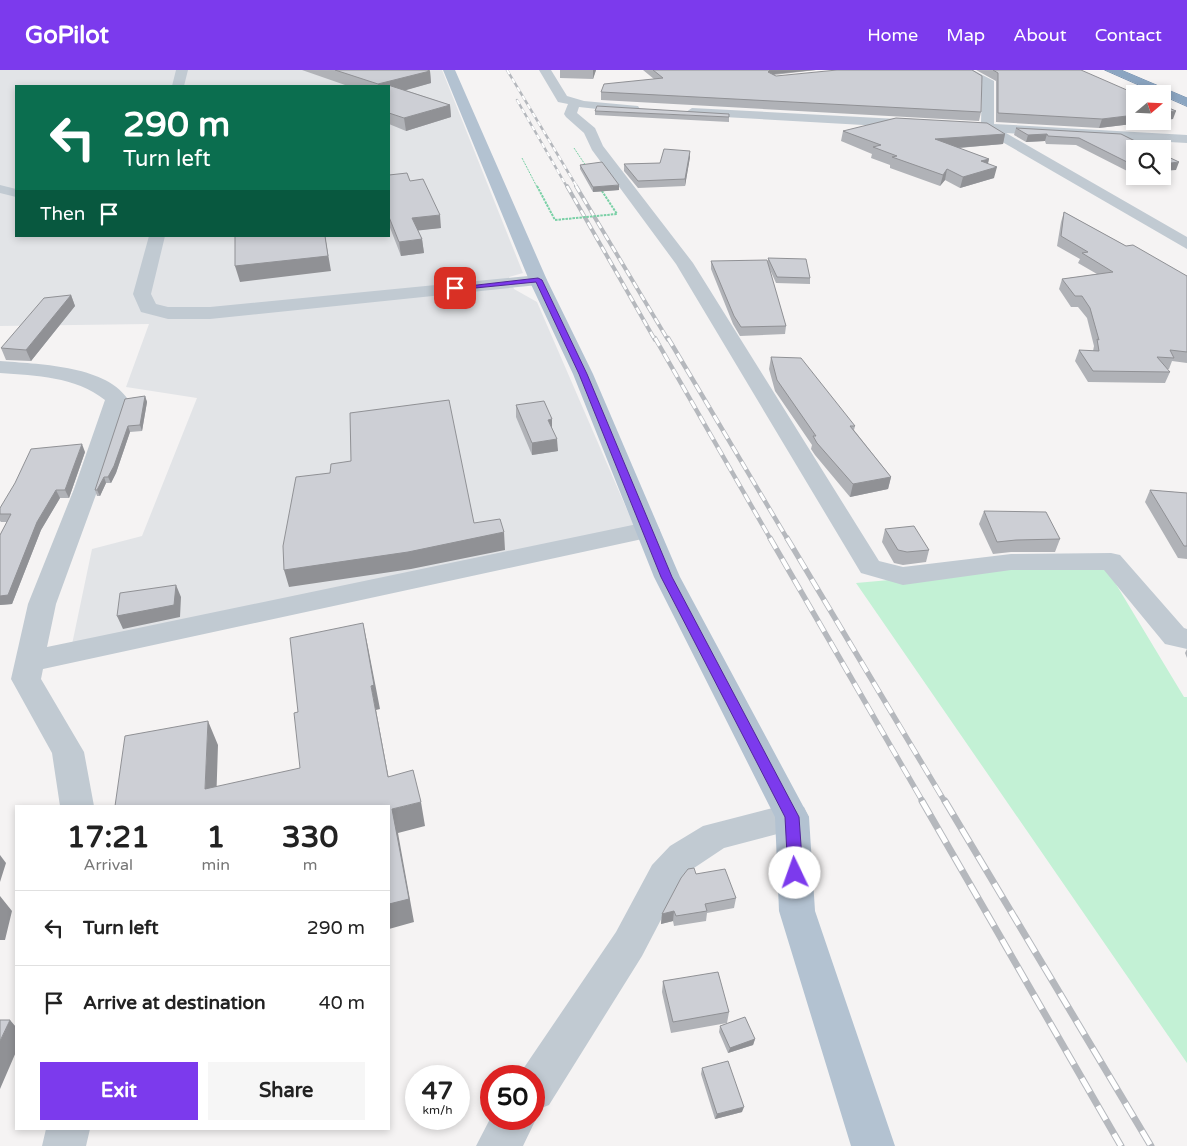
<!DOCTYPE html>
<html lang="en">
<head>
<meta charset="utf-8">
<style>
  :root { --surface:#fff; --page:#f6f6f6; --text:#222; --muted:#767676; --line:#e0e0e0; --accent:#7c3aed }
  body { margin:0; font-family:"Varela Round",sans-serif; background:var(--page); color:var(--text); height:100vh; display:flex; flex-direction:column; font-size:19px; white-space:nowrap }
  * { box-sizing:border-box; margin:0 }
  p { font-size:16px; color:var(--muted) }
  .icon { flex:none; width:28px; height:28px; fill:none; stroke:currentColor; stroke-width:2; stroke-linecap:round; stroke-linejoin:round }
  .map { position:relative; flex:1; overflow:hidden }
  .details { position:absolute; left:15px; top:735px; width:375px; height:325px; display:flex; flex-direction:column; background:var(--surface); border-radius:0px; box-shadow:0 2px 8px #0003 }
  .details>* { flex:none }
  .banner { position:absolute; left:15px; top:15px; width:375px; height:152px; border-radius:0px; box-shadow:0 2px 8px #0003; background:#0b6e4f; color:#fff; overflow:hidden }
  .needle { width:32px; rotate:71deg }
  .controls { position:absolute; left:1126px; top:15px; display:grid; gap:10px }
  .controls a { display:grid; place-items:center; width:45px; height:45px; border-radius:0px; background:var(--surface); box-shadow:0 2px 8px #0003; font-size:25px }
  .speed { position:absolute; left:405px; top:995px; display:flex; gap:10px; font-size:25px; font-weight:700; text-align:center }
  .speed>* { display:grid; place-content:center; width:65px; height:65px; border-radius:50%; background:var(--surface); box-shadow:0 2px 8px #0003; line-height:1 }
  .speed small { font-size:12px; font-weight:400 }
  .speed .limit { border:8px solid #d22; background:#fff; color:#111 }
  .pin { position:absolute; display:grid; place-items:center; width:42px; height:42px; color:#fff; margin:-21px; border-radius:10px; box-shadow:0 2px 8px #0006 }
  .me { position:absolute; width:55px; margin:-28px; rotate:357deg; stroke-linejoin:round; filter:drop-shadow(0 0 4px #0008) }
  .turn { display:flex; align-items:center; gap:18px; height:105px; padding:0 25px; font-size:22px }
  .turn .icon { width:65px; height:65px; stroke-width:2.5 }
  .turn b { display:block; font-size:35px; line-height:42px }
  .then { display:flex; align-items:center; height:48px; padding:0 25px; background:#0003; gap:10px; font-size:19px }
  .eta { display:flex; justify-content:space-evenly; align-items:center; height:85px; text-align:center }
  .eta b { font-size:30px; font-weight:800; line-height:35px }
  .button { display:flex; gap:10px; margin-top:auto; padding:10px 25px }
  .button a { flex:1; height:58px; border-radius:0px; background:var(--accent); color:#fff; font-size:20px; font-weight:800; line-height:58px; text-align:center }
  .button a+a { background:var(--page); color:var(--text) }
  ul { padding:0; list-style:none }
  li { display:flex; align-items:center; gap:15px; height:75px; padding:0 25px; border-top:1px solid var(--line) }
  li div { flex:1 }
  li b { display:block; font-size:19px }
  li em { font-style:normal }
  header { display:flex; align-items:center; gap:30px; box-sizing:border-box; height:70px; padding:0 25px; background:var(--accent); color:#fff }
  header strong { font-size:24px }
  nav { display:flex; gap:28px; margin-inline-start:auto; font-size:18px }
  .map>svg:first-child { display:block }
</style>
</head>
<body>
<header>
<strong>GoPilot</strong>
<nav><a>Home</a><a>Map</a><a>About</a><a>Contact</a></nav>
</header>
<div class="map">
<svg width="1187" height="1076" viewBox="0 0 1187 1076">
  <rect width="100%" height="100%" fill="#f5f3f3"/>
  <path fill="#e2e4e7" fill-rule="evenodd" d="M0 0H442L523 203 509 207 514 219 537 232 634 456 70 584 92 479 142 466 197 328 126 317 149 254 0 256ZM16 16H389V166H16Z"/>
  <path fill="#c3f1d5" d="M1102 491 1184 627H1187V993L856 513Z"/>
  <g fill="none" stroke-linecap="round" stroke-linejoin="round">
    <g stroke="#7690ad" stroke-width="1">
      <path id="highway" d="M1105 0H1121L1187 28V36Z"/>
    </g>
    <path fill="#c1cad2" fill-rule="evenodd" d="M176 0H188L184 16H172Z
      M539 0H551L567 26 584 31 638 36 640 39 638 42 634 43 579 37 577 43 595 58 603 76 693 193 879 491 903 497 1011 484 1111 483 1120 485 1184 558 1187 559V579L1165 574 1104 500H1011L903 515 861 503 676 194 592 80 584 63 566 47 564 44 568 34 558 32Z
      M958 0H973L994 11V54L1187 65V73L1006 63 1187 167V179L985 62 951 59 950 56 956 52 981 53 982 13Z
      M692 38 916 50 922 54 916 58 688 45 686 42Z
      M0 115 16 119V127L0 123Z
      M149 166H165L151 224 156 234 168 237H210L538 205 544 206 547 210 544 214 538 215 210 249H168L141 242 133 224Z
      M0 291C36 294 104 295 127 328L98 419 56 534 47 577 647 452 656 454 660 460 656 466 647 468 43 599 41 609 84 682 94 736H60L52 683 11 609 28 534 74 419 105 330C74 306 37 306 0 303Z
      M792 733 804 737 809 747 804 757 724 778 694 798 678 817 642 886 549 1035 534 1041V1006L519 1005 616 862 652 795 670 776 703 756Z
      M534 1042 536 1049 523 1076H476L491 1047 534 1049Z
      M46 1059H90L86 1076H42Z"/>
    <path fill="#b3c2d1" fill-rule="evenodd" d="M443 0H455L547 210 593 304 680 507 809 747 815 841 895 1076H851L779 841 775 747 654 507 573 304 529 210Z"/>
    <use href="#highway" fill="#8ba5c1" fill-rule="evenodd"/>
    <g stroke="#b5b8bd" stroke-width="2.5">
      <path id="rail-far4" d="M507 0 577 117
        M517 30 567 117"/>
    </g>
    <g stroke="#b5b8bd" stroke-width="4">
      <path id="rail-far3" d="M567 116 655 270
        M576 116 668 270"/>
    </g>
    <g stroke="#b5b8bd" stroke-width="4.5">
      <path id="rail-far2" d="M655 268 771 470
        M668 268 788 470"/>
    </g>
    <g stroke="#b5b8bd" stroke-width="5.5">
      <path id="rail-far1" d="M770 468 923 732
        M787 468 945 732"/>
    </g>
    <g stroke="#b5b8bd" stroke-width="7">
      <path id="rail" d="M922 731 1121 1076
        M945 731 1151 1076"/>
    </g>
    <use href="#rail-far4" stroke="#fff" stroke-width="2" stroke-dasharray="5" stroke-linecap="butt"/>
    <use href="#rail-far3" stroke="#fff" stroke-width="2.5" stroke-dasharray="7" stroke-linecap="butt"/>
    <use href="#rail-far2" stroke="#fff" stroke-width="3" stroke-dasharray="9" stroke-linecap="butt"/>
    <use href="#rail-far1" stroke="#fff" stroke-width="4" stroke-dasharray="12" stroke-linecap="butt"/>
    <use href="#rail" stroke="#fff" stroke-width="5" stroke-dasharray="16" stroke-linecap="butt"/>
    <path stroke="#7ad0a6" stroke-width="1" stroke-dasharray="2 1" stroke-linecap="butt" d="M574 78 586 96
      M522 88 537 117"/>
    <path stroke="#7ad0a6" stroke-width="2" stroke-dasharray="2.5 1" stroke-linecap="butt" d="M537 116 555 150 617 144 600 118"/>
  </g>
  <path fill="#b0b2b7" d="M302 0H427L430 1 431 13 405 20 450 35 451 47 406 61 389 54V16H348Z
    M560 0H596L593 9 560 8Z
    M643 0H816L774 5 776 6 981 42 979 51 601 30V22L654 9Z
    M976 0H1081L1135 51H1157L1099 58 996 52V11Z
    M595 41 729 47V52L595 45Z
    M1016 58 1151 79H1135V105L1076 75 1046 74 1045 71 1026 72 1014 65Z
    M843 61 1005 64 1003 74 959 78 989 89 988 94 994 108 960 118 945 110 940 116 890 98V95L871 88 872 84 841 71Z
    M690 87 685 116 638 118 624 101V94L660 93Z
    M580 95 619 120 593 122 580 99Z
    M389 105 410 111 441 158 418 160 422 169 424 183 401 186 389 155Z
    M1064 142 1126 176 1187 206V293L1172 291 1169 299H1167L1170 302 1165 313 1088 312 1075 291 1079 280 1093 281 1094 276 1087 248 1078 237H1071L1059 219 1062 209 1097 204 1078 193 1080 189 1057 176 1061 152Z
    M768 188 810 208V214L776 213 768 195 786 256 785 264 740 266 733 254 711 199V191L768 193Z
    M71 225 75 236 31 291 6 290 1 278Z
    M771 287 855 356 854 360 891 407 888 419 850 427 815 385 811 379 812 375 775 321 769 299Z
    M145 326 147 332 142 361 130 362 116 403 111 413H106L100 426H97L95 420 125 329Z
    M516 335 552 358 558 381 532 385 516 347Z
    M85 382 69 428H60L41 460 12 534 0 535V465L7 452H1L0 451V438Z
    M1150 420 1187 423V489L1178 488 1145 432Z
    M984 441 1060 469 1055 482H1011L993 484 979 454Z
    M885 459 929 480 926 492 903 495 894 493 882 472Z
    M1187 579V588L1185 583Z
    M696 804 736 828 734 838 707 843 706 851 674 856 673 851 661 854 662 844Z
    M663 911 729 942 727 953 671 963 662 922Z
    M720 956 755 969 753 975 728 983 719 962Z
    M702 998 742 1042 715 1049 701 1004Z"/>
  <path fill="#909195" d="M593 0H596L593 9Z
    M770 0H816L775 4 767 10 768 2Z
    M430 1 431 13 389 25V16H378V14Z
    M450 35 451 47 406 61 404 48Z
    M1176 41 1173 49 1162 51V42Z
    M1135 45V51H1157L1099 58 1102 49Z
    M1005 64 1003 74 932 80 935 69Z
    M1047 64 1045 71 1026 72 1028 65Z
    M690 81V87L685 116V109Z
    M989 89 986 100 997 97 994 108 960 118 963 107 981 91Z
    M1179 92 1176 100 1162 101V94Z
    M947 99 945 110 940 116 943 105Z
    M619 115V120L593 122V117Z
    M440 145 441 158 414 161 412 148Z
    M325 166 331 201 240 212 235 196Z
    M422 169 424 183 401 186 399 172Z
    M71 225 75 236 31 291 26 280Z
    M145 326 147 332 142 361 140 355Z
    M552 349V361L548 350Z
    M128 356 130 362 116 403 111 413 108 407Z
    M557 369 558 381 532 385V373Z
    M82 374 85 382 69 428 65 420Z
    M104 407 106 413 100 426 97 420Z
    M891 407 888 419 850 427 853 414Z
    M56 420 60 428 41 460 12 534 0 535V526L37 452Z
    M504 462 505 480 411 499 289 517 284 500Z
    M176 515 181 527 180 547 123 559 117 546Z
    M363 553 368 577 380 639 376 640 393 731 388 707 371 616Z
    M208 651 218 675 216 736 205 719Z
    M421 732 425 756 398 763 414 852 389 859V834L392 739Z
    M0 785 6 793 0 812Z
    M0 826 12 841 5 870H0Z
    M674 841 673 851 661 854 662 844Z
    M10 950 16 957V982L0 1019V971Z
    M755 969 753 975 728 983 730 978Z
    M744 1037 742 1042 715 1049 717 1044Z"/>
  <path fill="#cdcfd5" stroke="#909195" d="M335 0H427L430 1 378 14Z
    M653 0H770L768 2 776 6 837 0H972L982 6 981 42 601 22 604 14 663 8Z
    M993 0H1081L1136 24H1135V45L1102 49 998 43V3Z
    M388 15 450 35 404 48 389 43V16H383Z
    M1162 35 1176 41 1162 42Z
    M597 36 729 44V47L595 41Z
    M896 48 987 53 1005 64 935 69 989 89 981 91 997 97 963 107 947 99 943 105 892 87 897 86 873 77 881 75 843 61Z
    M1016 58 1121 64 1151 79H1135V96L1079 68 1048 66 1047 64 1028 65Z
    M664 79 690 81 685 109 638 111 624 94 660 93Z
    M1162 84 1179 92 1162 94Z
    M602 92 619 115 593 117 580 95Z
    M407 103 410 111 423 109 440 145 412 148 422 169 399 172 389 147V105Z
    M1064 142 1126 176 1133 175 1187 206V282L1170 280 1174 288 1157 287 1170 302 1093 301 1079 280 1099 281 1097 269 1099 270 1090 238 1082 226H1075L1062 209 1113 202 1082 183 1088 182 1061 166Z
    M235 166H325L328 186 235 196Z
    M768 188 806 189 810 208 777 207Z
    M767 190 786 256 741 257 734 246 711 191Z
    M71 225 26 280 1 278 44 228Z
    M771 287 801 288 855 356H850L891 407 853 414 817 373 813 366H816L777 310Z
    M145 326 140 355 128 356 114 396 108 407H104L97 420H95L125 329Z
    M449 330 474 453 500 449 504 462 408 482 284 500 283 476 296 407 330 403 331 394 351 391 350 343Z
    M544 331 552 349 548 350 557 369 532 373 516 335Z
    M82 374 65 420H56L37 452 8 525 0 526V465L11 444H0V438L15 413 31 379Z
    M1150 420 1187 423V476H1184Z
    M984 441 1046 442 1060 469 1016 470 997 472Z
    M914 456 929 480 907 482 898 480 885 459Z
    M176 515 174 535 117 546 120 523Z
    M363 553 374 615 371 616 388 707 413 700 421 732 392 739 409 829 389 834V736H115L125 666 208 651 205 719 300 698 294 643 298 642 290 568Z
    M694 798 696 804 725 799 736 828 705 834 707 841 676 846 674 841 662 844 681 808 688 799Z
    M718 902 729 942 673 952 663 911Z
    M745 947 755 969 730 978 720 956Z
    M0 950H10L0 971Z
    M728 991 744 1037 717 1044 702 998Z"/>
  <path fill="#7c3aed" stroke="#51269a" d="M538 208 542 210 587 304 672 507 799 747 803 803 800 808 795 810 790 808 788 803 785 747 661 507 579 304 536 212 455 220 451 218Z"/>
</svg>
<div class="controls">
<a><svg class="needle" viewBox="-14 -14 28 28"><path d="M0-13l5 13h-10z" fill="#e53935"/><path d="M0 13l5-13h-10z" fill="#767676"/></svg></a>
<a><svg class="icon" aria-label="search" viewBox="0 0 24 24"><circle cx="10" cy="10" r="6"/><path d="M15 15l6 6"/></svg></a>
</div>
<div class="speed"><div>47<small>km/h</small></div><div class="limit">50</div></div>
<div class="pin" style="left:455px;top:218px;background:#d93025"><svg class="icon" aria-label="arrive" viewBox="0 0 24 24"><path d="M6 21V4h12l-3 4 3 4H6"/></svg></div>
<svg class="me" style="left:795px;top:803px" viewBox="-20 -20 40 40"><circle r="19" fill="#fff"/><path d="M0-13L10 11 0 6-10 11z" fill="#7c3aed"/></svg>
<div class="banner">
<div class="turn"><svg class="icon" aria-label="left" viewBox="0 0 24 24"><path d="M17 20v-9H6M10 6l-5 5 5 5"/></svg><div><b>290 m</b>Turn left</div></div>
<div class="then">Then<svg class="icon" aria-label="arrive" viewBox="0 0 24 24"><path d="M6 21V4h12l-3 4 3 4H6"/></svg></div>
</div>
<section class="details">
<div class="eta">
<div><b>17:21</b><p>Arrival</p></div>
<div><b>1</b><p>min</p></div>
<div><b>330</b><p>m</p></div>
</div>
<ul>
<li><svg class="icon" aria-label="left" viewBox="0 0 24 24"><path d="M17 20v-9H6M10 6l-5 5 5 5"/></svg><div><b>Turn left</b></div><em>290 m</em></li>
<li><svg class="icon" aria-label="arrive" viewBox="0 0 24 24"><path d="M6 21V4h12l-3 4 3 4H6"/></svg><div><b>Arrive at destination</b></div><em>40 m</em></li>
</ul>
<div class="button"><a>Exit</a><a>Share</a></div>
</section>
</div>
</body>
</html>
